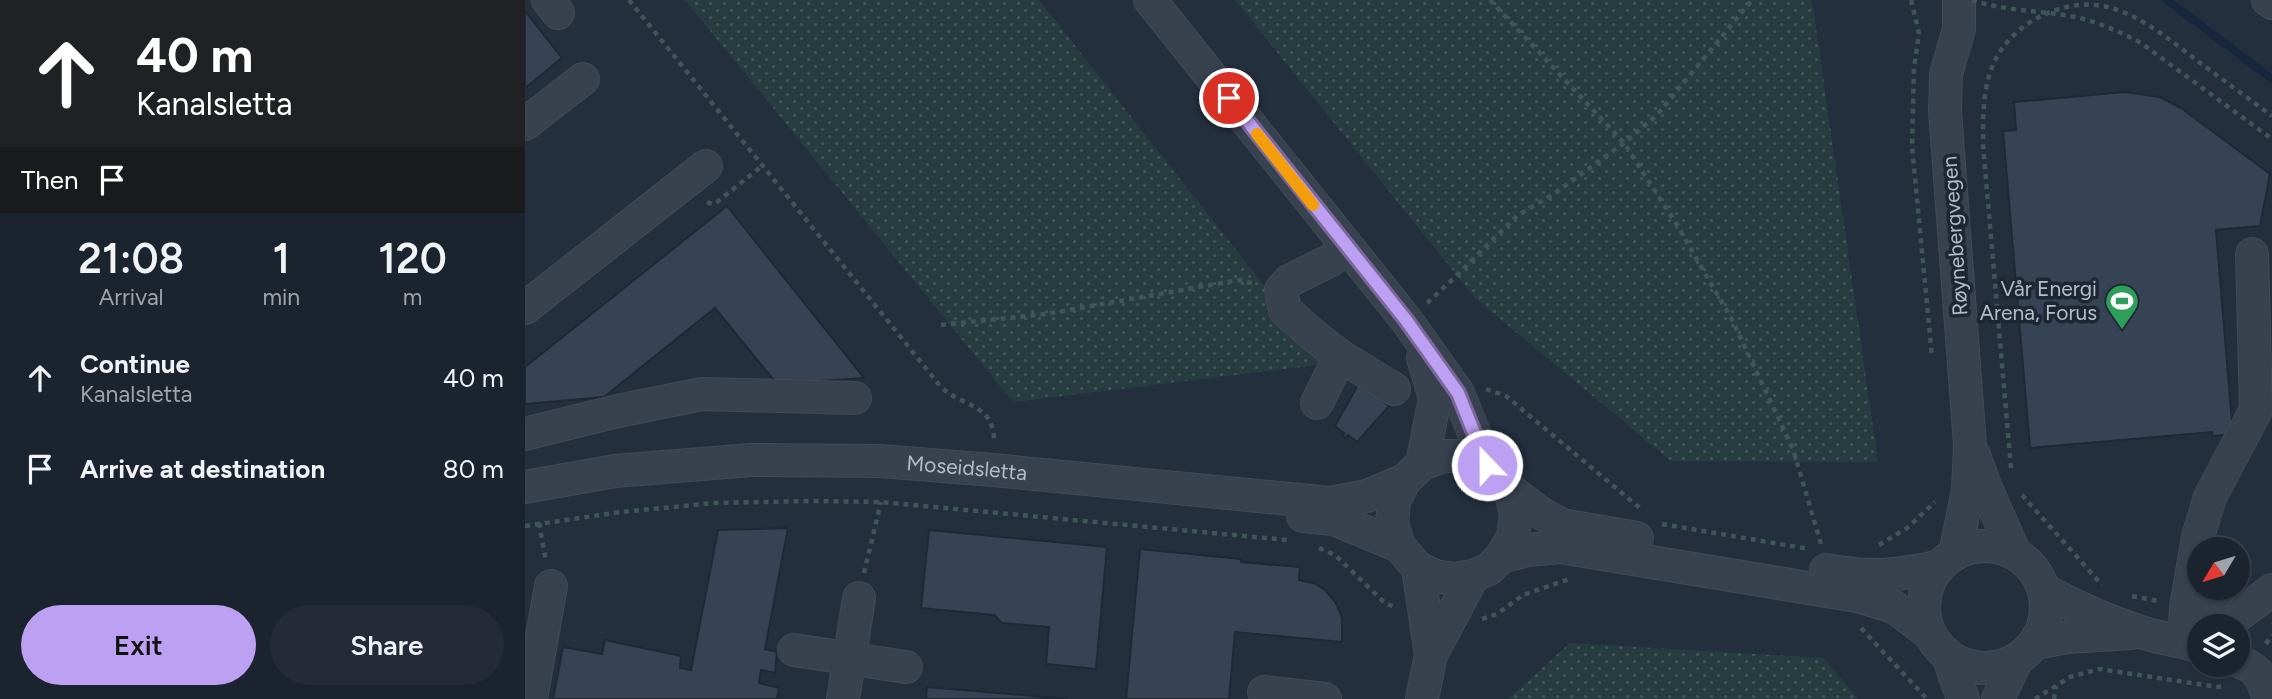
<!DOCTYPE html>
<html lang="en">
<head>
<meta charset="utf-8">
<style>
  :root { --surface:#1b232e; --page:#242b36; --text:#f1f3f6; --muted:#a0a4aa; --line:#39404a; --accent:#bca0f2 }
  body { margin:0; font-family:Figtree,sans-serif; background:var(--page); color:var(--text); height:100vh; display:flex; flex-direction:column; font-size:26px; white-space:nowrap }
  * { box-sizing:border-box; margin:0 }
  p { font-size:23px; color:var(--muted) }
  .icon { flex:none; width:38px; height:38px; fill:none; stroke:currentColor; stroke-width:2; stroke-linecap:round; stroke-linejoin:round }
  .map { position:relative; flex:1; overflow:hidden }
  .side { display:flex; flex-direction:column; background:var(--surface); width:525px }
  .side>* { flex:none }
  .guide { background:#202124; color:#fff; overflow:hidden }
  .needle { width:46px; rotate:232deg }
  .tools { position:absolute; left:1662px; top:537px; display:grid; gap:14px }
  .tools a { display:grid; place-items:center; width:63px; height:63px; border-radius:50%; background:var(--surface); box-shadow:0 2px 5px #0004,0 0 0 2px var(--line); font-size:35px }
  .pin { position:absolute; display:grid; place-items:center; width:60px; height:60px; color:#fff; margin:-30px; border:4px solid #fff; border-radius:50%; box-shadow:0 2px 7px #0007 }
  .me { position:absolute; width:77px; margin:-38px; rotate:338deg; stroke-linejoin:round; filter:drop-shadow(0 0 5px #0008) }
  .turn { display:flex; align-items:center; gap:24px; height:147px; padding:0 21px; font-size:32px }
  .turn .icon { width:91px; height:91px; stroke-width:2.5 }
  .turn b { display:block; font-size:49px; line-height:60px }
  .then { display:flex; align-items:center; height:66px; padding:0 21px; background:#0003; gap:14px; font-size:26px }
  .eta { display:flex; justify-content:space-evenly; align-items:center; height:119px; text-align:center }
  .eta b { font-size:42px; font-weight:600; line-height:49px }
  .cta { display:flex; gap:14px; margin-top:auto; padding:14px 21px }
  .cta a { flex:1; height:80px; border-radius:42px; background:var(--accent); color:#111; font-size:28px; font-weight:600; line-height:80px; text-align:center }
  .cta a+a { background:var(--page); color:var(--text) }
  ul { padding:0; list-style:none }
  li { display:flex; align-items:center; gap:21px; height:91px; padding:0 21px }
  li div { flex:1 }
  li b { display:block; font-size:26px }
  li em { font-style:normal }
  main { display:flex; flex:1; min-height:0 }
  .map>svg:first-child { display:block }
</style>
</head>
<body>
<main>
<section class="side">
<div class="guide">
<div class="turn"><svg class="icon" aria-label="ahead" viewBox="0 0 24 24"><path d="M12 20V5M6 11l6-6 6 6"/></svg><div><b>40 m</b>Kanalsletta</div></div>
<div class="then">Then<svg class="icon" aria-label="arrive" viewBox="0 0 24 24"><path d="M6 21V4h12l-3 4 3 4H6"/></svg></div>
</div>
<div class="eta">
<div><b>21:08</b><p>Arrival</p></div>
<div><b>1</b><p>min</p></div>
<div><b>120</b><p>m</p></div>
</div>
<ul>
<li><svg class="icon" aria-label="ahead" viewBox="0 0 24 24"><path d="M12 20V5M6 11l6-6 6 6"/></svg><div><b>Continue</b><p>Kanalsletta</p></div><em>40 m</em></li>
<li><svg class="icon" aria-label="arrive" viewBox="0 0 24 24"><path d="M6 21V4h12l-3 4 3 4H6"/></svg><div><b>Arrive at destination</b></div><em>80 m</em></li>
</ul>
<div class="cta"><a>Exit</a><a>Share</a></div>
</section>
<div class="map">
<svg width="1747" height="699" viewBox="0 0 1747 699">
  <defs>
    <pattern id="grass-dots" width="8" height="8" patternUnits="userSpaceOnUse" patternTransform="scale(1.75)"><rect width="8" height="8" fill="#263c3f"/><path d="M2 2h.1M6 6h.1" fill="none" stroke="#435659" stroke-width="1.8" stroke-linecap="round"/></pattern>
  </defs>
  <rect width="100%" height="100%" fill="#242f3e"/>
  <path fill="url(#grass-dots)" d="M160 0H514L801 364 488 402Z
    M710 0H1287L1353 462 1146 461 950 298Z
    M1045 643 1299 658 1333 699H983Z"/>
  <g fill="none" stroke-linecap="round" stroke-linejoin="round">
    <path stroke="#17263c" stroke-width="8" d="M1642 0 1747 79"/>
  </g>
  <path fill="#364354" stroke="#1f2835" stroke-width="2" d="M0 11 37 58 0 88Z
    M1600 92 1635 97 1656 108 1745 174 1735 226 1691 230 1708 434 1688 436 1687 432 1505 448 1478 131 1491 130 1489 102Z
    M202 206 339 378 252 384 190 308 79 397 0 404V367Z
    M834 383 864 406 832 442 823 435 820 438 818 436 819 433 810 426Z
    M263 528 240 649 252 652 250 673 236 670 234 683 254 688 252 699H28L38 647 77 654 80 640 156 656 155 668 166 670 193 530Z
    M404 530 582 547 571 669 521 664 524 627 477 623 469 615 396 608Z
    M615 549 716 559V562L775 567 774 580 791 584 801 591 811 603 817 618V642L710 632 704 699H601Z
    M402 687 543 699H401Z"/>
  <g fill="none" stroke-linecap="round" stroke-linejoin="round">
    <g stroke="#414a57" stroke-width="34">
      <g id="minor">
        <path d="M23 0 33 13"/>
        <path d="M625 0 882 321 933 393 962 465 975 476 985 490 991 513 988 537 976 557 964 569 948 576 929 579 910 576 893 568 874 546 867 524 869 501 880 480 897 464 919 456H941L962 465"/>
        <path d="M1743 0 1747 3"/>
        <path d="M0 124 58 79"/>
        <path d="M822 247 806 260 764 281 756 290 760 310 788 335 815 356 869 389"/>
        <path d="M0 308 181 166"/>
        <path d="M792 403 815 356"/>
        <path d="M0 434 93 411 177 394 330 398"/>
        <path d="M1449 455 1461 488 1490 554"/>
        <path d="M897 464 910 398 898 358"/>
        <path id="s1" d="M0 487 90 471 226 460 355 461 468 470 805 503 842 496 880 480"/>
        <path d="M985 490 1014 512 1037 525 1112 538"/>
        <path d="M778 516 809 519 874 546"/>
        <circle cx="1460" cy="607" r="61"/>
        <path d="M1430 554 1443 490 1445 445 1420 111 1421 74 1434 29V0"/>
        <path d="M976 557 1003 550 1035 547 1332 596 1369 607 1405 634"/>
        <path d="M893 568 906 655"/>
        <path d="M1301 570C1345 578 1369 576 1413 567"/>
        <path d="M1519 590C1550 607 1582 621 1616 632 1635 639 1655 640 1675 647"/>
        <path d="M1661 607 1707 620 1747 590"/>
        <path d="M1659 642 1661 607 1673 537 1685 497 1731 410 1727 254"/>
        <path d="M1510 643 1543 637 1606 633"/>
        <path d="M269 650 381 667"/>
        <path d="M1423 656 1438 699"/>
        <path d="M1713 661C1736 670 1736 677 1744 699"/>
        <path d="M739 692 800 699"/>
        <path d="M6 699 26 586"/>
        <path d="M318 699 334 598"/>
        <path d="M897 699 906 655 948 576"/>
        <path d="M1473 699 1492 659"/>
      </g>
    </g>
    <path stroke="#3f5557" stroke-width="4.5" stroke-dasharray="5 5" stroke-linecap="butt" d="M104 0 416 387C437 407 469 403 469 441
      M965 0 1099 143 1152 225 1206 318 1268 449 1296 544
      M1386 0 1394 33 1389 68 1387 146 1407 357
      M182 202 187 204 192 202 237 166
      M902 303 928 279 992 216 1030 193 1099 143 1132 115 1227 0
      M416 325 521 314 714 280 730 284
      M961 389 981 396 1116 509
      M1486 468 1458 145C1458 96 1458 56 1501 25 1522 10 1552 1 1577 6 1613 12 1646 41 1674 62 1698 80 1723 98 1747 116
      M1497 495 1577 585
      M14 523 21 561
      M1137 524 1284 549
      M0 526 96 512 190 503 287 501 356 502 762 540
      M1354 545 1382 528 1410 502
      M794 548 810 555 860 603 872 608
      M339 573 356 502
      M1607 596 1633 601
      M957 619 972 614 998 595 1047 578
      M1336 628 1402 699
      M1741 644 1747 635
      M1510 699 1545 677 1575 669 1693 687 1700 686
      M1529 699 1531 686"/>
    <use href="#minor" stroke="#38414e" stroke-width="32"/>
    <path stroke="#3f5557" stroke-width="4.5" stroke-dasharray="5 5" stroke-linecap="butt" d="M1447 0C1482 12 1519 10 1555 18 1577 24 1596 32 1616 43L1747 139"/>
  </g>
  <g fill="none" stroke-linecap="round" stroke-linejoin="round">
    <g stroke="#7a689d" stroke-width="18">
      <path id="route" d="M704 98 881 320 933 393 962 465"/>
    </g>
    <use href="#route" stroke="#bca0f2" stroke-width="12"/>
    <path stroke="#f59e0b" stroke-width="12" d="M732 134 788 205"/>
  </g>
  <defs>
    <g id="stadium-pin" transform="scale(1.75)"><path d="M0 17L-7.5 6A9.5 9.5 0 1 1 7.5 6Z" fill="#2e9e5b" stroke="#1d2633"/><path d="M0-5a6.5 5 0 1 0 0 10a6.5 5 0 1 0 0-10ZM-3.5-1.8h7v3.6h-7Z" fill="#fff"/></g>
  </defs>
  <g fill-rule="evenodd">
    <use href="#stadium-pin" x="1597" y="301"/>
  </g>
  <g text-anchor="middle" stroke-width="7" stroke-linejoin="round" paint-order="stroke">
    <g font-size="21" fill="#b4bcc9" stroke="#1d2633">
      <text transform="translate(1430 236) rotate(-94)" y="7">Røynebergvegen</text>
      <text dy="7" stroke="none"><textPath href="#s1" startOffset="444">Moseidsletta</textPath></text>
    </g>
    <g font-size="21" fill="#b4bcc9" stroke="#1d2633" text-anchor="end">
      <text x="1572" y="296">Vår Energi<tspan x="1572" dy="24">Arena, Forus</tspan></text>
    </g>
  </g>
</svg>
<div class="tools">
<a><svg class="needle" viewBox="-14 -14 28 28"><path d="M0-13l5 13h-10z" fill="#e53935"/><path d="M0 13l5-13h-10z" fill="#a0a4aa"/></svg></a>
<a><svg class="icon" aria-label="layers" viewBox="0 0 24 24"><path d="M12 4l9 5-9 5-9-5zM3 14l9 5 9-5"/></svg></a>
</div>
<div class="pin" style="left:704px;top:98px;background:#d93025"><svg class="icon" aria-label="arrive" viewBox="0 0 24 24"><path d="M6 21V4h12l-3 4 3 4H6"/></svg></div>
<svg class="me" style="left:962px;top:465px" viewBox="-20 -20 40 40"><circle r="17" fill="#bca0f2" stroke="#fff" stroke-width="3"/><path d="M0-11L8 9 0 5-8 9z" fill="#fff"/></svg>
</div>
</main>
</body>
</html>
